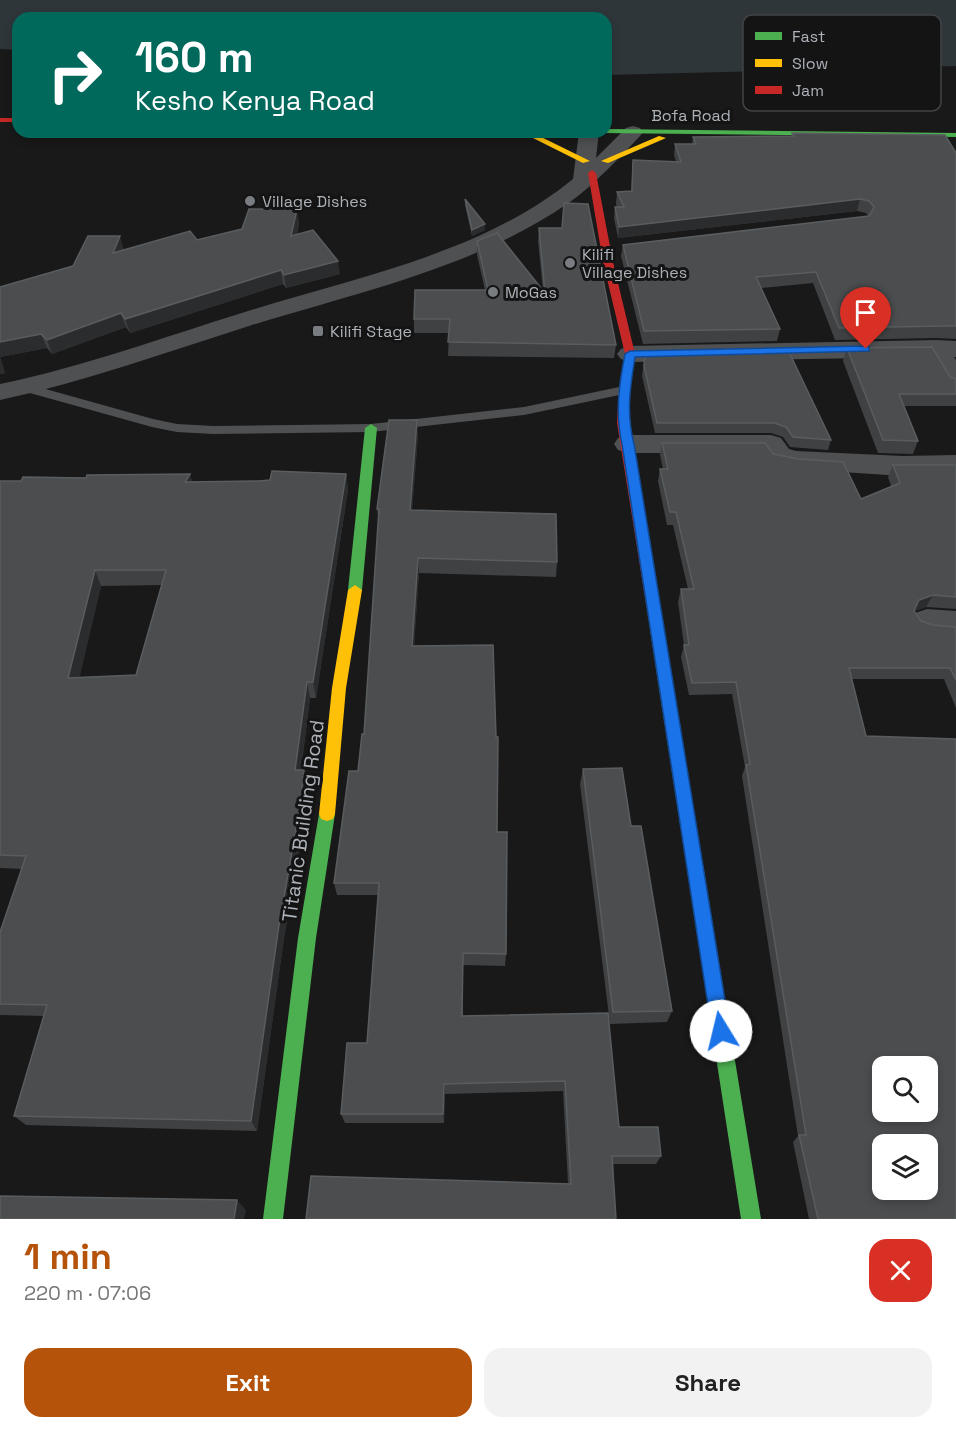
<!DOCTYPE html>
<html lang="en">
<head>
<meta charset="utf-8">
<style>
  :root { --surface:#fff; --page:#f2f2f2; --text:#222; --muted:#767676; --accent:#b45309 }
  body { margin:0; font-family:"Space Grotesk",sans-serif; background:var(--page); color:var(--text); height:100vh; display:flex; flex-direction:column; font-size:22px; white-space:nowrap }
  * { box-sizing:border-box; margin:0 }
  p { font-size:20px; color:var(--muted) }
  .icon { flex:none; width:33px; height:33px; fill:none; stroke:currentColor; stroke-width:2; stroke-linecap:round; stroke-linejoin:round }
  .map { position:relative; height:1219px; overflow:hidden }
  .details { display:flex; flex-direction:column; background:var(--surface); flex:1 }
  .details>* { flex:none }
  .hud { position:absolute; left:12px; top:12px; width:600px; height:126px; border-radius:18px; box-shadow:0 3px 9px #0003; background:#00695c; color:#fff; overflow:hidden }
  .fabs { position:absolute; left:872px; top:1056px; display:grid; gap:12px }
  .fabs a { display:grid; place-items:center; width:66px; height:66px; border-radius:12px; background:var(--surface); box-shadow:0 3px 9px #0003; font-size:30px }
  .pin { position:absolute; display:grid; place-items:center; width:51px; height:51px; color:#fff; margin:-62px -26px; border-radius:50% 50% 50% 0; rotate:-45deg; box-shadow:0 0 6px #0007 }
  .pin .icon { rotate:45deg }
  .me { position:absolute; width:66px; margin:-33px; rotate:351deg; stroke-linejoin:round; filter:drop-shadow(0 0 4px #0008) }
  .turn { display:flex; align-items:center; gap:21px; height:126px; padding:0 24px; font-size:27px }
  .turn .icon { width:78px; height:78px; stroke-width:2.5 }
  .turn b { display:block; font-size:42px; line-height:51px }
  .round { display:grid; place-items:center; flex:none; width:63px; height:63px; border-radius:18px; background:var(--page) }
  .head { display:flex; align-items:center; justify-content:space-between; height:102px; padding:0 24px }
  h1 { font-size:36px; font-weight:700; line-height:45px; color:var(--accent) }
  .primary-button { display:flex; gap:12px; margin-top:auto; padding:12px 24px }
  .primary-button a { flex:1; height:69px; border-radius:18px; background:var(--accent); color:#fff; font-size:24px; font-weight:700; line-height:69px; text-align:center }
  .primary-button a+a { background:var(--page); color:var(--text) }
  .map>svg:first-child { display:block }
</style>
</head>
<body>
<div class="map">
<svg width="956" height="1219" viewBox="0 0 956 1219">
  <rect width="100%" height="100%" fill="#19191a"/>
  <path fill="#2e363a" d="M0 0H956V66L606 75V18H18V50L0 49Z"/>
  <g fill="none" stroke-linecap="round" stroke-linejoin="round">
    <path fill="#4f5052" fill-rule="evenodd" d="M24 383 153 419 177 424 213 426 371 424 524 407 624 386 631 390 624 394 524 415 371 432 213 434 177 432 152 427 19 390 17 387Z"/>
    <path fill="#4f5052" fill-rule="evenodd" d="M633 126 640 128 643 132 640 136C618 159 596 183 570 202 475 268 358 292 249 326 167 352 84 382 0 400V384C83 367 164 337 245 312 356 277 481 254 573 179L579 132H599L596 158 626 128Z
      M936 340 956 341V357H954L956 360V390L947 388 928 357 630 362 621 359 617 354 621 349 630 346Z
      M628 435H771L781 438 789 449 796 451 903 456 956 455V475L903 476 796 469 770 464 763 453H628L618 450 614 444 618 438Z
      M927 609 956 611V637L927 635 915 631 910 622 915 613Z"/>
    <path fill="#4caf50" fill-rule="evenodd" d="M606 129 956 133V137L603 133 606 132Z
      M371 424 377 428 362 590 355 595 348 590 365 428Z
      M327 807 333 809 335 814 316 938 283 1219H263L298 938 319 814 321 809Z
      M719 1009 725 1012 728 1018 761 1219H741L710 1018 713 1012Z"/>
    <path fill="#ffc107" fill-rule="evenodd" d="M521 132H531L590 161 583 163Z
      M659 136 666 138 608 163 601 161Z
      M355 585 362 590 346 688 335 814 333 819 327 821 321 819 319 814 332 688 348 590Z
      M656 617 661 618 663 622 728 1018 725 1024 719 1027 713 1024 710 1018 649 622 651 618Z"/>
    <path fill="#c62828" fill-rule="evenodd" d="M0 118H18V122H0Z
      M592 170 596 173 613 262 635 354 629 390V423L663 622 661 626H651L649 622 617 423 619 390 625 354 603 262 588 173Z"/>
  </g>
  <path fill="#3f4142" fill-rule="evenodd" d="M792 133 956 153V339L936 338 835 340 813 283 761 288 780 329 777 341 643 344 621 256 623 245 868 216 866 213 857 211 618 238 614 218 615 207H617L616 204 617 192 631 191 633 160 676 162 674 155 675 144H692L693 137 792 136Z
    M465 199 485 224V230L472 236 465 205Z
    M299 223 297 235 340 274 286 288 283 284 130 333 126 327 52 354 47 348 0 357 5 373 0 374V287L73 266 124 250 197 240Z
    M539 228 616 345 614 358 448 356 449 333H414V319L485 290 477 255V241L543 290 538 241Z
    M847 348 956 379V406H904L918 441 913 454 878 453 843 361Z
    M645 354 831 440 828 450 790 447 783 437 771 433H655L642 376Z
    M418 435 412 510 557 562 556 577 419 573 414 646 497 832 506 954 505 966 463 965V1016L608 1013 619 1127 661 1156 656 1164H613L616 1219 568 1183 563 1091 445 1094 444 1123H345L341 1114 367 1043 378 895H337L334 883 358 771 364 734 379 522 377 509Z
    M662 443 773 454 861 499 891 486 888 477 893 465H956V609L926 607 914 611 921 621 933 625 956 627V708L944 679H852L956 1219H809L793 1142 798 1136 742 776 745 767 732 694 689 695 681 657 684 645 678 602 681 589H688L673 525H667L658 481 660 469H663L660 455Z
    M190 474 192 482 259 481 346 474 348 490 316 698H310L301 770 308 784 304 821 284 938 257 1131 26 1125 14 1116 44 1016 0 1015V932L22 869 0 868V481H21ZM162 585 136 675 79 677 101 586Z
    M583 769 631 826 672 1011 667 1022 610 1024 580 784Z"/>
  <path fill="#2b2c2d" d="M860 199 857 211 618 238 619 227Z
    M297 209 299 223 293 249 291 236Z
    M485 224V230L472 236V230Z
    M120 236 124 250 113 253Z
    M338 261 340 274 286 288 284 275Z
    M281 270 283 284 130 333 125 319Z
    M121 313 126 327 52 354 47 340Z
    M41 334 47 348 0 357 5 373 0 374V342Z
    M417 420 418 435 411 525 410 510Z
    M190 474 194 490 185 482Z
    M346 474 348 490 316 698 313 682Z
    M418 558 419 573 413 661 412 646Z
    M95 570 101 586 76 693 68 678Z
    M933 595 926 607 913 612 919 600Z
    M307 682 310 698 299 784 295 770Z
    M304 770 308 784 304 821 284 938 257 1131 251 1121 279 925Z
    M444 1084 445 1094 444 1123 443 1114Z
    M237 1200 246 1210 244 1219H234Z"/>
  <path fill="#4b4d4f" stroke="#5a5d5f" stroke-width="1.5" fill-rule="evenodd" d="M792 133 945 135 956 153V326H941L839 328 816 272 756 277 780 329 644 331 623 245 869 216 874 207 869 201 860 199 619 227 615 207H624L617 192 632 191 633 160 681 162 675 144H696L693 137 794 136Z
    M465 199 485 224 472 230Z
    M564 203 588 204 616 345 448 342 450 319H414L415 290H488L477 241 497 233 545 293 539 228H562Z
    M249 209H297L291 236 313 230 338 261 284 275 281 270 125 319 121 313 47 340 41 334 0 342V287L73 266 88 236H120L113 253 190 231 197 240 242 229Z
    M932 347 950 377 956 379V394H899L918 441 883 440 847 348Z
    M789 352 831 440 793 437 786 427 774 423H657L644 366 645 354Z
    M389 420H417L410 510 556 514 557 562 418 558 412 646 493 645 496 737H498L497 832H507L506 954 463 953 462 1016 608 1013 619 1127H658L661 1156H612L616 1219H306L311 1176 571 1184 565 1081 444 1084 443 1114H341L347 1043H367L379 883H334L349 771H358L362 734H364L379 509H377Z
    M662 443H765L773 454 799 459 843 462 861 499 900 483 893 465H956V597L933 595 919 600 914 611 921 621 933 625 956 627V680L950 668H849L866 736 956 739V1219H818L799 1135H806L746 765 750 764 736 682 692 683 684 645H689L681 589H694L676 512H670L660 469H668ZM882 1066H927V1112H882ZM882 1144H927V1190H882Z
    M272 471 346 474 313 682H307L295 770H304L300 807 279 925 251 1121 14 1116 47 1005 0 1004V932L26 856 0 855V481H21L23 477 86 478 87 475 190 474 185 482 259 481 270 480ZM95 570H166L136 675 68 678Z
    M622 768 631 826H641L672 1011 613 1012 583 769Z
    M0 1196 237 1200 234 1219H0Z"/>
  <path fill="#1a73e8" stroke="#114b97" stroke-width="1.5" d="M866 346 869 347V351L635 357C630 387 626 414 634 444L730 1031 728 1038 721 1041 714 1038 712 1031 622 444C615 413 619 385 625 354L630 351Z"/>
  <g fill="#797c81" stroke="#141415" stroke-width="2">
    <circle cx="250" cy="201" r="6"/>
    <circle cx="570" cy="263" r="6"/>
    <circle cx="493" cy="292" r="6"/>
    <rect x="312" y="325" width="12" height="12" rx="3"/>
  </g>
  <g text-anchor="middle" stroke-width="6" stroke-linejoin="round" paint-order="stroke">
    <g font-size="16" fill="#adb2b8" stroke="#141415">
      <text x="691" y="121">Bofa Road</text>
    </g>
    <g font-size="16" fill="#adb2b8" stroke="#141415" text-anchor="start">
      <text x="262" y="207">Village Dishes</text>
      <text x="582" y="260">Kilifi<tspan x="582" dy="18">Village Dishes</tspan></text>
      <text x="505" y="298">MoGas</text>
      <text x="330" y="337">Kilifi Stage</text>
    </g>
    <g font-size="20" fill="#adb2b8" stroke="#141415">
      <text transform="translate(303 821) rotate(-82)" y="7">Titanic Building Road</text>
    </g>
  </g>
  <rect x="743" y="15" width="198" height="96" rx="9" fill="#141415" stroke="#424346" stroke-width="1.5"/>
  <rect x="755" y="32" width="27" height="8" fill="#4caf50"/>
  <rect x="755" y="59" width="27" height="8" fill="#ffc107"/>
  <rect x="755" y="86" width="27" height="8" fill="#c62828"/>
  <g font-size="16" fill="#adb2b8">
    <text x="792" y="42">Fast</text>
    <text x="792" y="69">Slow</text>
    <text x="792" y="96">Jam</text>
  </g>
</svg>
<div class="fabs">
<a><svg class="icon" aria-label="search" viewBox="0 0 24 24"><circle cx="10" cy="10" r="6"/><path d="M15 15l6 6"/></svg></a>
<a><svg class="icon" aria-label="layers" viewBox="0 0 24 24"><path d="M12 4l9 5-9 5-9-5zM3 14l9 5 9-5"/></svg></a>
</div>
<div class="pin" style="left:866px;top:349px;background:#d93025"><svg class="icon" aria-label="arrive" viewBox="0 0 24 24"><path d="M6 21V4h12l-3 4 3 4H6"/></svg></div>
<svg class="me" style="left:721px;top:1031px" viewBox="-20 -20 40 40"><circle r="19" fill="#fff"/><path d="M0-13L10 11 0 6-10 11z" fill="#1a73e8"/></svg>
<div class="hud">
<div class="turn"><svg class="icon" aria-label="right" viewBox="0 0 24 24"><path d="M7 20v-9h11M14 6l5 5-5 5"/></svg><div><b>160 m</b>Kesho Kenya Road</div></div>
</div>
</div>
<section class="details">
<div class="head"><div><h1>1 min</h1><p>220 m · 07:06</p></div><a class="round" style="background:#d93025;color:#fff"><svg class="icon" aria-label="close" viewBox="0 0 24 24"><path d="M6 6l12 12M18 6L6 18"/></svg></a></div>
<div class="primary-button"><a>Exit</a><a>Share</a></div>
</section>
</body>
</html>
